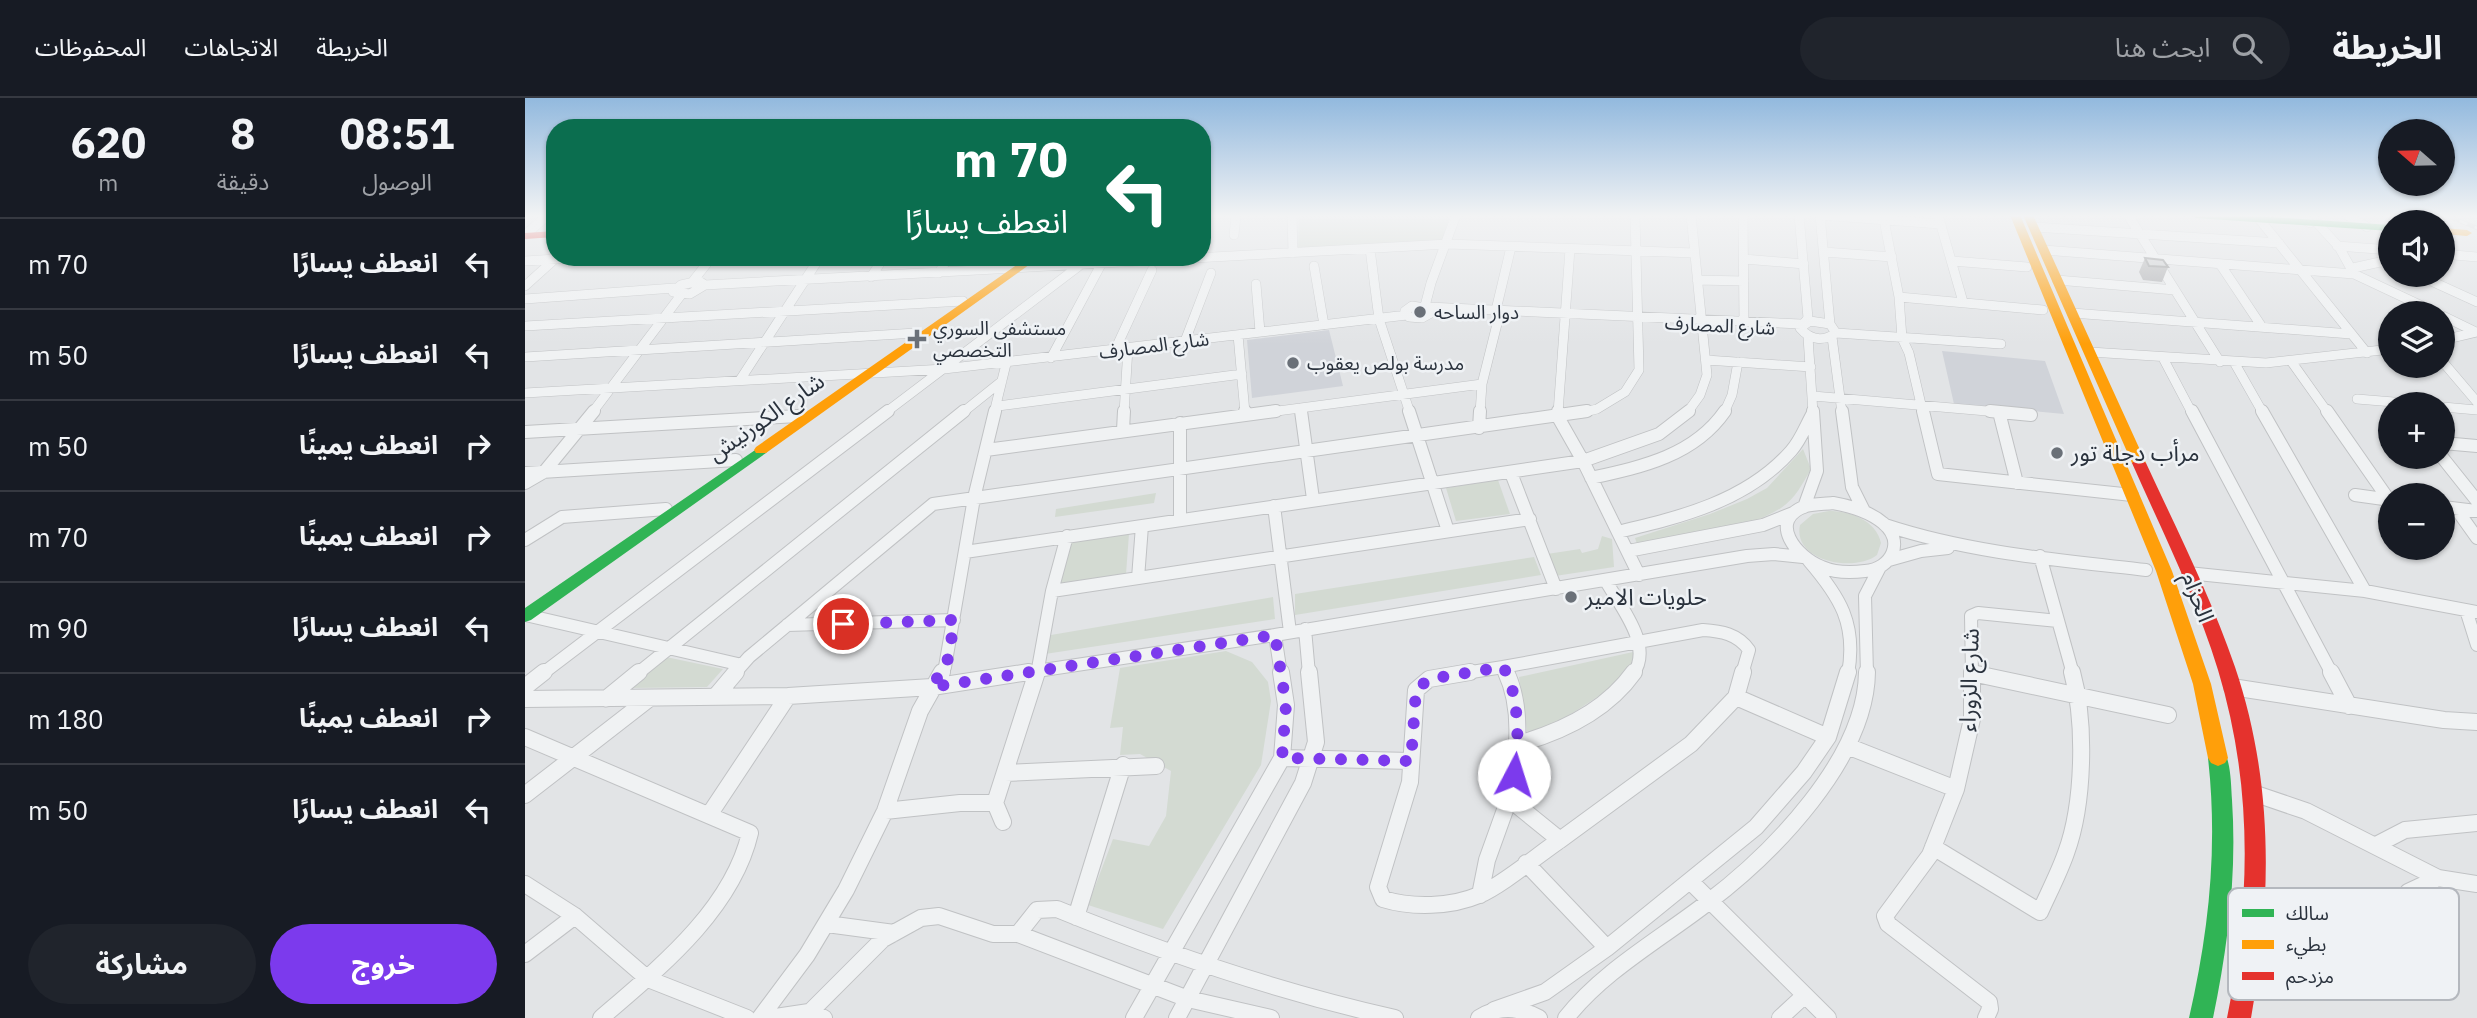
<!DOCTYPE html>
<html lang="ar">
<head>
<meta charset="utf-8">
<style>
  :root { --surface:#171b24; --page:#20242c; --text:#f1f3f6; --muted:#9ea1a6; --line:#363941; --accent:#7c3aed }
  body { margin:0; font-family:"IBM Plex Sans","Noto Sans Arabic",sans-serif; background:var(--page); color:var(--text); direction:rtl; height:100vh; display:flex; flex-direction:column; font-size:26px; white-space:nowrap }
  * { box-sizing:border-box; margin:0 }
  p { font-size:23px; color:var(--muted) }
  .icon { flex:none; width:38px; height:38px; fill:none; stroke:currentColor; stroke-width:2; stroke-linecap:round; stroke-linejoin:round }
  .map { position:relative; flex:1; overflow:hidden; direction:ltr }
  .side { display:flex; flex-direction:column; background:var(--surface); width:525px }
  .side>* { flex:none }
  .top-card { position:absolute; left:21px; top:21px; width:665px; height:147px; border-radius:28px; box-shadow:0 2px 5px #0004; direction:rtl; background:#0b6e4f; color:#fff; overflow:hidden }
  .needle { width:46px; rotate:290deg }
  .controls { position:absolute; left:1853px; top:21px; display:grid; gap:14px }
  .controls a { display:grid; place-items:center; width:77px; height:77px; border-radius:50%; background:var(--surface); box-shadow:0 2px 5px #0004; font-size:35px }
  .pin { position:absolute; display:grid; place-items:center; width:60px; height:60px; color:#fff; margin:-30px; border:4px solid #fff; border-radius:50%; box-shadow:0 2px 7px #0007 }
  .me { position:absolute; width:77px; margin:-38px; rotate:5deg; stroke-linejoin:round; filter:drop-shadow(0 0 5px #0008) }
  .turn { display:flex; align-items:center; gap:24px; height:147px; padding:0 28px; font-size:32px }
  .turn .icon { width:91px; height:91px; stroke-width:2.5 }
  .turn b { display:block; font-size:49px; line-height:60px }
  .eta { display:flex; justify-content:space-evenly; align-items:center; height:119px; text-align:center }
  .eta b { font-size:42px; font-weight:700; line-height:49px }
  .primary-button { display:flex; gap:14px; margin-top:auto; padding:14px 28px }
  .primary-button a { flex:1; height:80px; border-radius:42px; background:var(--accent); color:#fff; font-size:28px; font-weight:700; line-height:80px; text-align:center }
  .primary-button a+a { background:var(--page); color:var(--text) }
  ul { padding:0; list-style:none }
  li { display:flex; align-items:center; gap:21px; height:91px; padding:0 28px; border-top:2px solid var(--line) }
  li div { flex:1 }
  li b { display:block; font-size:26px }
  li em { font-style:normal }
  header { display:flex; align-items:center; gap:42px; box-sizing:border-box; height:98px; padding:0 35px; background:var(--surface); border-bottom:2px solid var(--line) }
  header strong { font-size:33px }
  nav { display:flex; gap:38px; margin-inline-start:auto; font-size:24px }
  .search { width:490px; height:63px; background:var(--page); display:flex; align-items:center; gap:18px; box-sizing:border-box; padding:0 24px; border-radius:38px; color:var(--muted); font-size:26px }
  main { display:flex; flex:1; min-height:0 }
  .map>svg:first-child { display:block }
</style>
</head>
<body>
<header>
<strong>الخريطة</strong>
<div class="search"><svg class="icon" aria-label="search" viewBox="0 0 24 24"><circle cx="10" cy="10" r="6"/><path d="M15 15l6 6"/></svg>ابحث هنا</div>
<nav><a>الخريطة</a><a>الاتجاهات</a><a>المحفوظات</a></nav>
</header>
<main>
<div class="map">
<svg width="1952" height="920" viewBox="0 0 1952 920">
  <rect width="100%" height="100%" fill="#e2e4e6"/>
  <path fill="#d0d3d9" d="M804 232 818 288 727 300 722 242Z
    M1417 253 1520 263 1539 316 1429 306Z"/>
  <path fill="#d3dad2" d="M774 117H925L917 143 773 152Z
    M1278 351 1286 371C1278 385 1270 401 1256 410 1218 434 1157 439 1113 449L1110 440 1185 416 1222 401 1242 390Z
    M973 382 985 416 931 423 921 390Z
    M631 395 629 405 530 419 531 411Z
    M1304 413C1325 413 1351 422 1356 445L1352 457C1329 475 1267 463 1275 427L1288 416Z
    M604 436 601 476 536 486 541 445Z
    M1077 438 1087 441 1089 469 1030 478 1022 456 1055 451 1057 455 1073 451Z
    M1009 459 1016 477 770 517V496Z
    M748 499 750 521 520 556 526 537Z
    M701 553 727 564 743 584 746 603 736 667 638 831 563 807 588 741 624 748 641 718 646 673 615 656 595 657 598 629 585 630 595 570Z
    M1108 554 1109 564 1083 592 1023 631 1002 633 994 579Z
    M141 559 198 571 182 589 104 590Z"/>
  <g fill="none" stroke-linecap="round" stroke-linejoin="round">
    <g stroke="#c0c2c4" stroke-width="10">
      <path id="street-far2" d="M767 117 768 155
        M1218 117 1219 224
        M1274 117 1283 220 1280 224
        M1413 117 1438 204
        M1603 117 1695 264
        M1772 117 1785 125
        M1822 117 1842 129
        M1896 117 1915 124
        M1359 122 1374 199 1377 240 1384 255 1398 315
        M1735 122 1842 255
        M1509 129 1754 145
        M0 137 23 117
        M709 137 711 117
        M1812 148 1866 152
        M845 151 854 221 885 315
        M1519 152 1829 176 1814 149 1793 126
        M1299 154 1367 159
        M1918 156 1952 159
        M1219 161 1279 166
        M0 163 61 159
        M1427 163 1502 169
        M1695 166 1737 229
        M789 168 799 227
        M1828 170 1855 164 1866 165
        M414 175 423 159
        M1829 176 1912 215
        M1893 177 1952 204
        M346 179 359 159
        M1172 182 1219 183
        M1532 182 1650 192
        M168 183 187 159
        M174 183 180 187 165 196 148 194 156 187Z
        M731 186 735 234
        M180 187 923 146 1169 155
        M0 188 31 160
        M1374 199 1518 212
        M0 201 149 190
        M887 208 906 211V215L897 220 884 219 880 213Z
        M900 208 906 185 931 117
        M903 209 1276 226
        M1547 215 1826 236
        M1918 218 1951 234
        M1285 223 1305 226 1311 235C1298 244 1285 242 1275 230Z
        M1305 226 1295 117 1415 126
        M0 228 438 203
        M1311 235 1476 246
        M713 237 720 315
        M1283 239 1288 315
        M1307 239 1317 315
        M1918 242 1952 234
        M660 243 686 175
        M590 252 627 172
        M1565 254 1741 265 1866 251
        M0 259 391 235
        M526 260 579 161
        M1638 260 1667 315
        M1181 262 1286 269
        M1766 263 1803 315
        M1709 264 1738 315
        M1918 264 1952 304
        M215 282 295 159
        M0 295 419 271 882 217
        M1288 298 1485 315
        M1832 301 1893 306
        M473 308 717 276
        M1918 309 1952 312
        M776 310 777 315
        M67 315 156 197
        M360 315 554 168
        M437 315 477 283
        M469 315 481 266
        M599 315 603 250
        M738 315 957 286
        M955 315 957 286 973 222 971 212 986 149
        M1033 315 1045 151
        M1055 315 1072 311 1100 294 1114 272 1110 117
        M1162 315 1175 297 1182 277 1166 117
        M1199 315 1207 297 1213 264"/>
    </g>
    <g stroke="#c0c2c4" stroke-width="14">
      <path id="street-far1" d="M720 313V317
        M776 313 788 401
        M884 313 923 433
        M1033 313V319L1058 363 1114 477
        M1317 313 1327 389 1339 413
        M1398 313 1413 376 1607 397
        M1465 313 1506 317
        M1667 313 1807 576
        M1737 313 1840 493
        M1802 313 1864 402
        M1474 314 1492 385
        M655 325V422
        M954 330 955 313
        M598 332 599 313
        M0 334 273 318
        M1918 345 1952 348
        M461 352 751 313
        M1917 359 1952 403
        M0 375 211 362
        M986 375 1031 491
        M1066 380C1116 369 1169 358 1200 313
        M0 385 19 374 69 313
        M1830 397 1866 402
        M1308 405C1325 408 1344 413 1358 425 1380 443 1367 471 1340 473 1325 475 1311 475 1297 469 1272 460 1241 422 1281 408 1289 406 1300 406 1308 405Z
        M749 408 765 534
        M1279 409 1292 373 1288 313
        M1918 409 1952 413
        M1932 412 1952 440
        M1360 427C1445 455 1533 462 1621 472
        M1093 434C1156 419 1222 403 1266 353 1276 342 1281 327 1288 315
        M0 442 37 419 141 411
        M1103 453 1238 427 1268 415
        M440 454 1058 363 1134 336 1164 313
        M1515 458 1548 576
        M1364 462 1396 453 1423 450
        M1284 463C1315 499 1332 526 1323 576
        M1663 475 1840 493 1952 514
        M613 480 617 428
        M1081 483C1095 508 1129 548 1108 576
        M527 493 1005 421
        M1941 512 1952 547
        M1 517 217 567
        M262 527 429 522
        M780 531 784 576
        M750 537 756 576
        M978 569 982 576
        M978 569 1178 532C1196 533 1213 536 1224 552L1217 576
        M1447 575 1452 576
        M17 576 363 313
        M112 576 439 313
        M209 576 224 559 408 406 1062 313
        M416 576 420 569 449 400 470 313
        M492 576 750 537 1222 458 1249 456 1278 459
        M512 576 527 493 542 438
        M934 576 978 569
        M1342 576 1340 498 1355 469
        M1447 576 1446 518 1453 515 1533 523"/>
    </g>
    <g stroke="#c0c2c4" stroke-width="18">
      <path id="street" d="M945 574 904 581 891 592 885 684 853 789 858 801C887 810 926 809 954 797 976 788 1014 756 1035 742
        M981 574C999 612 992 659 985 698L993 708 1035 742
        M1447 574V621L1431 691 1405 757 1360 818 1363 826 1464 904 1465 911 1461 920
        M1806 574 1824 608
        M1447 575 1643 617
        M0 589 19 574
        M1707 589 1919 622 1952 624
        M190 599 211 574
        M1211 599 1303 639
        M0 601 263 598 407 589 504 574
        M81 601 114 574
        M0 639 225 735C207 812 134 870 76 920
        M993 646C1036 634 1082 612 1109 574
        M1322 648 1431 691
        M757 660 886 663
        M480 675 631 668
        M1731 696 1781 713 1913 780 1952 786
        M0 697 125 600
        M470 705 512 574
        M360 713 435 705H470L478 724
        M184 717 263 598
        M1035 742 1166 646 1211 599 1218 574
        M1851 747 1880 732 1952 725
        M1408 749 1515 814C1524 794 1534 775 1541 755 1559 706 1561 625 1547 574
        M1001 765 1082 850
        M1166 784 1303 920
        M0 786 50 818 123 881 222 920
        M955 797 962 762 985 698
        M551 819 598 667
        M302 826 369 835
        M1859 829 1883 794 1913 780
        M493 836 512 812 532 811C642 856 754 894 870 920
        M0 856 50 818
        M969 912 1020 894 1082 850 1231 729 1279 674 1303 639 1323 574
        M235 920 282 857 321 792 360 713 395 613 417 574
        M244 920 284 914 299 920
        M279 920 358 841 396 820 414 818 468 836H493L663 901 746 920
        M609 920 757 660 761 607 756 574
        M652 920 778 685 791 644 784 574
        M954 920C974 907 993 909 1014 920
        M1041 920C1078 873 1134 842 1182 805 1247 756 1341 661 1342 574
        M1255 920 1280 897"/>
    </g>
    <use href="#street-far2" stroke="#f0f2f3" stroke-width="9"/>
    <use href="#street-far1" stroke="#f0f2f3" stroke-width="12"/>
    <use href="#street" stroke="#f0f2f3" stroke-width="16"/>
    <path fill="#30b455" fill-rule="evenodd" d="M1666 117H1714L1866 127V133L1671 120Z
      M236 348 241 349 243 352 241 355 6 522 0 524V510Z
      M1693 652 1700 655C1706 668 1706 687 1707 702 1712 776 1703 848 1688 920H1664C1684 833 1693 749 1683 660L1686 655Z"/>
    <path fill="#ff9f0a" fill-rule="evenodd" d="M1485 117H1495L1647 473 1686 586 1703 660 1700 665 1693 668 1686 665 1683 660 1668 586 1631 473Z
      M1498 117H1508L1621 365 1619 368 1614 369 1607 365Z
      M1918 130 1942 132 1947 135 1942 138 1918 136Z
      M503 159H515L241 355H231L229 352 231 349Z"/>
    <path fill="#e5322d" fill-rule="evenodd" d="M30 133V139L0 141V135Z
      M1614 361 1621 365C1652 432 1686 499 1710 569 1749 684 1747 802 1726 920H1702C1726 803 1728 687 1693 572 1671 500 1637 433 1607 365Z"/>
    <g stroke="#cacbcd" stroke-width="4.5">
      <path id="rail" d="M1920 117 1952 130"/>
    </g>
    <use href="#rail" stroke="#eff2f5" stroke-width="2.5" stroke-dasharray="8" stroke-linecap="butt"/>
  </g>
  <path fill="#aeafb1" d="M1620 160 1643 169 1637 184 1618 182 1614 174Z"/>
  <path fill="#caccce" stroke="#8d8f90" stroke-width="2" d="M1620 160 1638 162 1643 169 1624 168Z"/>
  <linearGradient id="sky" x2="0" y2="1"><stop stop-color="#92b9de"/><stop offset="0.48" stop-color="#f2f3f4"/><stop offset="1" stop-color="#f2f3f4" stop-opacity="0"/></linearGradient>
  <rect width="1952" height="246" fill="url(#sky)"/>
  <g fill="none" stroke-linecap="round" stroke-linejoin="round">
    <path stroke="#7c3aed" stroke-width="12" stroke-dasharray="0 21.6" d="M318 526 429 522 424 559 407 589 750 537 761 607 757 660 886 663 891 592 904 581 978 569C994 593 995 647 989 677"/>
  </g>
  <g fill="#6a7078" stroke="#eff2f5" stroke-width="2.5">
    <circle cx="895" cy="214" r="7"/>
    <path d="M388.5 230.5h7v7h7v7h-7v7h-7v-7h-7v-7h7z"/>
    <circle cx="768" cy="265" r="7"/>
    <circle cx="1532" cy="355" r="7"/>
    <circle cx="1046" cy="499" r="7"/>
  </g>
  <g text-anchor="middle" stroke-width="5" stroke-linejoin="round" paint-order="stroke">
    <g font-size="19" fill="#2a323d" stroke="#eff2f5" text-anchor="start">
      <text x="909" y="221">دوار الساحه</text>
      <text x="408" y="237">مستشفى السوري<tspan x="408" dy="22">التخصصي</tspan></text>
      <text x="782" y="272">مدرسة بولص يعقوب</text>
    </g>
    <g font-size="19" fill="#2a323d" stroke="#eff2f5">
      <text transform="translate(1195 227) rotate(3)" y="7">شارع المصارف</text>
      <text transform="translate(629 247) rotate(-7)" y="7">شارع المصارف</text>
    </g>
    <g font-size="23" fill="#2a323d" stroke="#eff2f5">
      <text transform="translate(241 319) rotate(-35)" y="8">شارع الكورنيش</text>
      <text transform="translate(1673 499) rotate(69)" y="8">الحزام</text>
      <text transform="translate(1444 582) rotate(-88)" y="8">شارع الزوراء</text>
    </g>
    <g font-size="23" fill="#2a323d" stroke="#eff2f5" text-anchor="start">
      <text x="1546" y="363">مرأب دجلة تور</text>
      <text x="1060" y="507">حلويات الامير</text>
    </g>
  </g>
  <rect x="1703" y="790" width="231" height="112" rx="10" fill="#eff2f5" stroke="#b4b8be" stroke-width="2"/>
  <rect x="1717" y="811" width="32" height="8" fill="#30b455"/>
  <rect x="1717" y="842" width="32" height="9" fill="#ff9f0a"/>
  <rect x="1717" y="874" width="32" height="8" fill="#e5322d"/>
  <g font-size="19" fill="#2a323d">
    <text x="1761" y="822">سالك</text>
    <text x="1761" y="853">بطيء</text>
    <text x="1761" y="885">مزدحم</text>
  </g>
</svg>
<div class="controls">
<a><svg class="needle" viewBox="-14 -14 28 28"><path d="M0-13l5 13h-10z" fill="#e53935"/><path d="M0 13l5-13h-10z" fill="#9ea1a6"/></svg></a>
<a><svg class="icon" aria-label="sound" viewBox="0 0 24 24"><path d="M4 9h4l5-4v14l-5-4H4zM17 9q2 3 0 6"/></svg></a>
<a><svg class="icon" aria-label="layers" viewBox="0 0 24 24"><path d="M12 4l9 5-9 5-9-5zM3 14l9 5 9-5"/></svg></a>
<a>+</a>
<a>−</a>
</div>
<div class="pin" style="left:318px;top:526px;background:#d93025"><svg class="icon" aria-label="arrive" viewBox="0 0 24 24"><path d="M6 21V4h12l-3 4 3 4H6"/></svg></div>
<svg class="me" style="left:989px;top:677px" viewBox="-20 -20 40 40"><circle r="19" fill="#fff"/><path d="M0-13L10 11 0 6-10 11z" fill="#7c3aed"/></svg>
<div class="top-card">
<div class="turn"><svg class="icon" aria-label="left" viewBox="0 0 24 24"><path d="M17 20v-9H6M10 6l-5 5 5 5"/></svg><div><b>70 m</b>انعطف يسارًا</div></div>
</div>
</div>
<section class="side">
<div class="eta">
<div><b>08:51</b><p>الوصول</p></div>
<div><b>8</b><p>دقيقة</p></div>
<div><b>620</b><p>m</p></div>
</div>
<ul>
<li><svg class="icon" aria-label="left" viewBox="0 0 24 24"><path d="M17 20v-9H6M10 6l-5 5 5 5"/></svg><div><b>انعطف يسارًا</b></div><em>70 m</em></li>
<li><svg class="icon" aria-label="left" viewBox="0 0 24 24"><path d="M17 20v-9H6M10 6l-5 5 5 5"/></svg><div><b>انعطف يسارًا</b></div><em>50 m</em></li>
<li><svg class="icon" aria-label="right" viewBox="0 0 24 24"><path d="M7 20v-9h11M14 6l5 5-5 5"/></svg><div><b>انعطف يمينًا</b></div><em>50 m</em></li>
<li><svg class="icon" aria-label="right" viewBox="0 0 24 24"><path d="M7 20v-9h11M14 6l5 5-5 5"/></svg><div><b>انعطف يمينًا</b></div><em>70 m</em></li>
<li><svg class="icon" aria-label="left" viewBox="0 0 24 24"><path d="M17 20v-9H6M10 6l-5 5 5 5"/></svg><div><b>انعطف يسارًا</b></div><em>90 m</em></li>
<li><svg class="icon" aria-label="right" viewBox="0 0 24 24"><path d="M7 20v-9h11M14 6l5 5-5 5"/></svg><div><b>انعطف يمينًا</b></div><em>180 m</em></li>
<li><svg class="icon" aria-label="left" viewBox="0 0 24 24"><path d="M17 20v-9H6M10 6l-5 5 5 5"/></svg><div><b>انعطف يسارًا</b></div><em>50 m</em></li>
</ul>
<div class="primary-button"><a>خروج</a><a>مشاركة</a></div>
</section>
</main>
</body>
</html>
